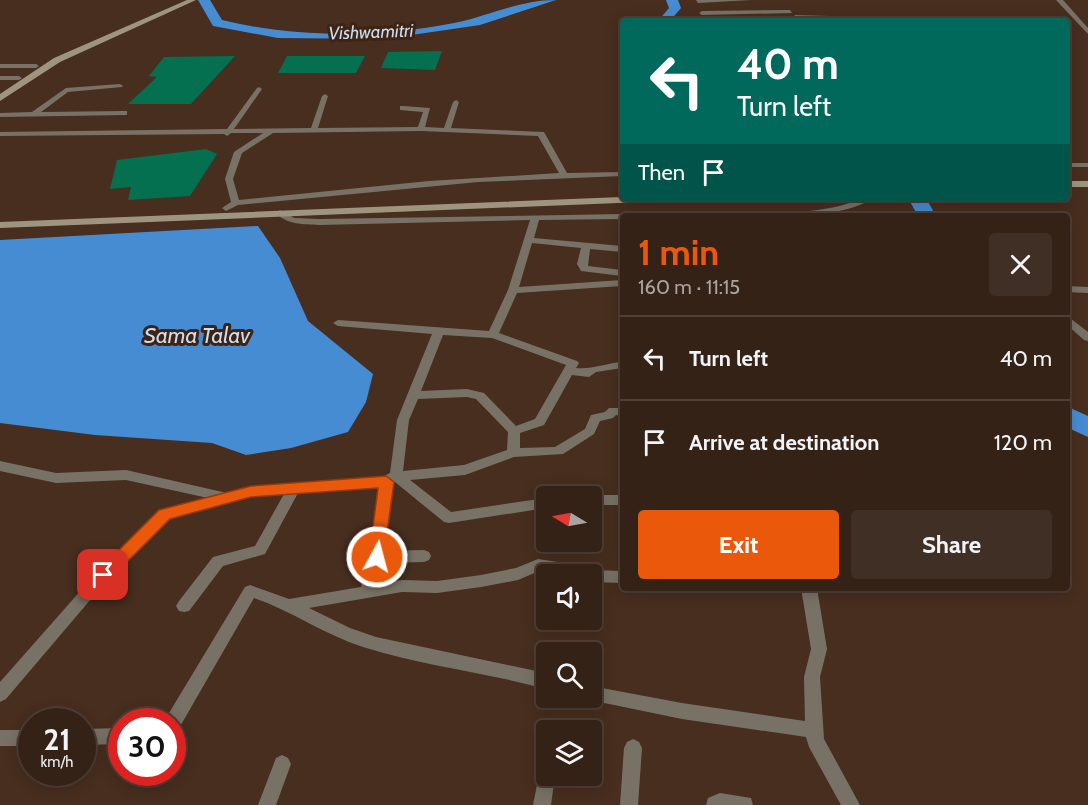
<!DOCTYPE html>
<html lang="en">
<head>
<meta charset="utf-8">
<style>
  :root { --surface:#352217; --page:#402f24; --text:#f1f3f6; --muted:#aaa4a1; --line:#4f3f36; --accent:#ea580c }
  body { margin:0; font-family:Cabin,sans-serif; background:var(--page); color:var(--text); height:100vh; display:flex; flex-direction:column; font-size:22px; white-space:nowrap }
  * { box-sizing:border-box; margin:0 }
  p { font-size:20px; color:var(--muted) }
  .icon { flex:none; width:33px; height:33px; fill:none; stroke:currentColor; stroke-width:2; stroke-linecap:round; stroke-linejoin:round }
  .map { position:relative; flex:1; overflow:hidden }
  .side { position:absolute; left:620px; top:213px; width:450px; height:378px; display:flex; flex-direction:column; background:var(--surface); border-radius:6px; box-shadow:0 3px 15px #0003,0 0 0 2px var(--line) }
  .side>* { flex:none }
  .banner { position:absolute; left:620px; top:18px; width:450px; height:183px; border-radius:6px; box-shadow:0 3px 15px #0003,0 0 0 2px var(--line); background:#00695c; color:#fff; overflow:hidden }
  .needle { width:39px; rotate:280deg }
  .controls { position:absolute; left:536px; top:486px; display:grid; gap:12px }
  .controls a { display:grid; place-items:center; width:66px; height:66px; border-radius:6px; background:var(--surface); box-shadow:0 3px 15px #0003,0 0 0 2px var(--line); font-size:30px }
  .speed { position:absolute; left:18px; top:708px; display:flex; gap:12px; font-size:30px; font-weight:700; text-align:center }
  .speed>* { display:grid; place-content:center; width:78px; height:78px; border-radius:50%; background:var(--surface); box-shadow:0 3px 15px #0003,0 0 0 2px var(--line); line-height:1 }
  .speed small { font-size:15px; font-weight:400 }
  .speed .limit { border:9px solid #d22; background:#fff; color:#111 }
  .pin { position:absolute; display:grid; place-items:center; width:51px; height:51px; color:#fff; margin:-26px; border-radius:12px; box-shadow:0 3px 9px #0006 }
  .me { position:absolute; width:66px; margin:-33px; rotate:7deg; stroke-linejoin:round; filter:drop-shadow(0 0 4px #0008) }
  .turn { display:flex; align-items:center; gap:21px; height:126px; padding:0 18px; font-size:27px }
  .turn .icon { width:78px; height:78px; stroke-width:2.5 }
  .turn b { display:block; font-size:42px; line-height:51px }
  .then { display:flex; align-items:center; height:57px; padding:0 18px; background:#0003; gap:12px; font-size:22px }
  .round { display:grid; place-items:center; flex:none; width:63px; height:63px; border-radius:6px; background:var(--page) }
  .headline { display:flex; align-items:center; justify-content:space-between; height:102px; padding:0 18px }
  h1 { font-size:36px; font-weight:700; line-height:45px; color:var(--accent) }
  .primary-button { display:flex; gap:12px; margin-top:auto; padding:12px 18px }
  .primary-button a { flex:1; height:69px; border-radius:6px; background:var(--accent); color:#fff; font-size:24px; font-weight:700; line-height:69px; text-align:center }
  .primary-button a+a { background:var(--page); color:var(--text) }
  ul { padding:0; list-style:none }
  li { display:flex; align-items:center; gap:18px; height:84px; padding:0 18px; border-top:2px solid var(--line) }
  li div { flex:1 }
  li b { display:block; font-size:22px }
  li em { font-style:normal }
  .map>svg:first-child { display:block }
</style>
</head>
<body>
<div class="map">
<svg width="1088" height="805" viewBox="0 0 1088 805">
  <rect width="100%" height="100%" fill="#472e1f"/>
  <path fill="#04704f" d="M442 51 435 70 381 68 388 52Z
    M235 56 191 104H128L157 77 149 76 164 57Z
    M287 56H365L356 73H278Z
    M206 149 217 154 190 196 128 200 131 187 110 189 117 160Z"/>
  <path fill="#468cd3" d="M258 226 280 258 308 321 373 374 366 402 348 432 291 448 246 455 212 443 95 435 0 423V240Z"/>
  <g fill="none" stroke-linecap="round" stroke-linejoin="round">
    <path fill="#468cd3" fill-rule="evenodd" d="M198 0H210L222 20C296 38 378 38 454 23 489 16 519 0 556 0L480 25 384 39 278 38 213 26Z
      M666 0H678L681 8 670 21H658L669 8Z
      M908 198H926L936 216H918Z
      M1066 406 1088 416V437L1066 427Z"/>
    <path fill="#787266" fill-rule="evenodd" d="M696 0H751L698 3Z
      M790 10 792 13 702 15 699 13 702 11Z
      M795 15 866 17 869 19 866 21 793 18Z
      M0 64H36L39 66 36 68H0Z
      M0 76H19L22 78 19 80H0Z
      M120 84 123 86 122 87 68 92 41 112 124 111H127V115L0 117V113L32 112 66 88Z
      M259 87 262 89 234 129 311 128 322 96 325 94 328 96 318 128 418 127 423 112 400 110V106H403L430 108 425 127 444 128 453 102 456 100 459 102 451 128 544 132 567 173 622 172V176L478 182 238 205 226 211 222 208 231 202 225 179 234 152 263 133H231L227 136 224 134 0 136V132L227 129 257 88ZM421 131 538 136 559 173 429 181 239 200 233 179 242 153 273 133Z
      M1066 163H1088V167H1066Z
      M861 198H871C843 225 700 216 657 216L661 213C705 214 827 219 861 198Z
      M280 210 294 218 319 219 625 214 626 216H622V219L539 220 534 238 622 246V252L590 249 588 266 622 270V276L581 271 577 264 581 248 532 243 519 287 622 280V286L517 293 499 333 577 361 579 363 576 368C590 370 607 363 622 362V368L596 372 589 377 572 375 544 425 520 433V448L555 447 585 429 591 415 605 412 609 408H622V416L616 415 613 418 600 421 594 434 563 454 514 457 465 475 410 480 451 512 546 498V508L449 523 444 522 395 482 392 484 385 551 424 550 429 552 431 556 429 560 424 562 383 563 377 584 402 580 437 581 481 575 516 568 538 559 571 564 573 567 583 570 585 573 591 570 622 571V583L591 582V574H562L539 571 518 580 481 587 437 593 402 592 309 608 350 628 376 637 546 673V689C485 672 422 666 363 647 325 635 292 611 254 598L178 730 172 732V722H164L166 718 245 587 250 585 289 599 361 587 370 557 379 486 298 493 265 554 223 566 189 611 184 612 179 611 176 606 179 601 213 557 255 546 284 494 251 497 170 519 108 579 6 699 0 702V682L98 571 160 511 208 498 126 480 56 483 0 471V461L56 473 126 470 227 493 251 487 384 476 390 473 397 420 432 334 338 326 333 323 338 320 489 331 508 290 530 220 319 225C304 224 287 225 276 213ZM443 335 492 338 566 365 535 419 516 426 484 393 467 389 421 391ZM467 397 476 399 508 432 507 450 464 465 403 471 409 420 418 399Z
      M1066 286 1088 287V293L1066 292Z
      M1066 315 1088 332V341L1084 340 1066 324Z
      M591 495H622V505H591V496H586Z
      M801 588H817L827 649 820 677 824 739 860 805H841L809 747 806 737 682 719 585 699 584 698H591V686L682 703 805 721 804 677 811 649Z
      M122 728V744L82 745V729Z
      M0 730H32V746H0Z
      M633 739 639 742 642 748 638 805H620L624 748 627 742Z
      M282 755 288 758 291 764 276 805H258L276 758Z
      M546 767V776H555L551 805H533L540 770Z
      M720 793 751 798 753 805H706L708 798Z"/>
    <path fill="#787266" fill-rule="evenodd" d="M1056 0H1063L1088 28V34Z"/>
    <path fill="#9e9581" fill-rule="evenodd" d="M187 0H196L60 62 0 101V94L54 58Z
      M1066 181H1088V187H1066Z
      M622 197 672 198 667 201 0 228V222Z"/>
  </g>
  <path fill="#ea580c" stroke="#983908" stroke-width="1.5" d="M386 476 394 482 383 562H371L369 557 378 488 251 497 170 519 109 580H97L94 575 159 510 251 486Z"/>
  <g text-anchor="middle" stroke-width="6" stroke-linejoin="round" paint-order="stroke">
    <g font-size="18" font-style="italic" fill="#ccdef0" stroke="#3d2415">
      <text transform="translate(371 32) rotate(-2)" y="6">Vishwamitri</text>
    </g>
    <g font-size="22" font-style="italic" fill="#ccdef0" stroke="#3d2415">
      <text x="197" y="343">Sama Talav</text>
    </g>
  </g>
</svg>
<div class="controls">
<a><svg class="needle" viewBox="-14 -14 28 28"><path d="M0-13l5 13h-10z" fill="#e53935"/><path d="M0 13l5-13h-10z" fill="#aaa4a1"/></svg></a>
<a><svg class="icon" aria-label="sound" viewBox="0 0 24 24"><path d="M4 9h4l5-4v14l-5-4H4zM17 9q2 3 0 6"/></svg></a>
<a><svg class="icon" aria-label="search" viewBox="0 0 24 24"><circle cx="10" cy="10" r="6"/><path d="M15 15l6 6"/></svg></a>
<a><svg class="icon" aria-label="layers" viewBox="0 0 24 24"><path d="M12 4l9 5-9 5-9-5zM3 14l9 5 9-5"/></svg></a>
</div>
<div class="speed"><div>21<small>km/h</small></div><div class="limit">30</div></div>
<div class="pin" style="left:103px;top:575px;background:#d93025"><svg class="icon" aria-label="arrive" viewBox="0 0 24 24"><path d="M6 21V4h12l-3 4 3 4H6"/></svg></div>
<svg class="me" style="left:377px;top:557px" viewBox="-20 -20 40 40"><circle r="17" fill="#ea580c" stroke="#fff" stroke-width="3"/><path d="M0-11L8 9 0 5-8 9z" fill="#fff"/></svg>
<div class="banner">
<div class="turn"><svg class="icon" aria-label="left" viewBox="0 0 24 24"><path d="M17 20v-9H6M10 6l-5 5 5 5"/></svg><div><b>40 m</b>Turn left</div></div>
<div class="then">Then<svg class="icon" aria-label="arrive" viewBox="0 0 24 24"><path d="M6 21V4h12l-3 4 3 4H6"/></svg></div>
</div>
<section class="side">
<div class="headline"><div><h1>1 min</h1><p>160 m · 11:15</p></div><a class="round"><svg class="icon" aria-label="close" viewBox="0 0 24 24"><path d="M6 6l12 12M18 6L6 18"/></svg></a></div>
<ul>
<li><svg class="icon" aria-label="left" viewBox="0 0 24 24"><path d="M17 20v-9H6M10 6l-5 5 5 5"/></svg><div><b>Turn left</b></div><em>40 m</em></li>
<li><svg class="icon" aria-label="arrive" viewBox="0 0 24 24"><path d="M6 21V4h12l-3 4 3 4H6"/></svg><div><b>Arrive at destination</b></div><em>120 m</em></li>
</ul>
<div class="primary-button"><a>Exit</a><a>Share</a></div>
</section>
</div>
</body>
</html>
